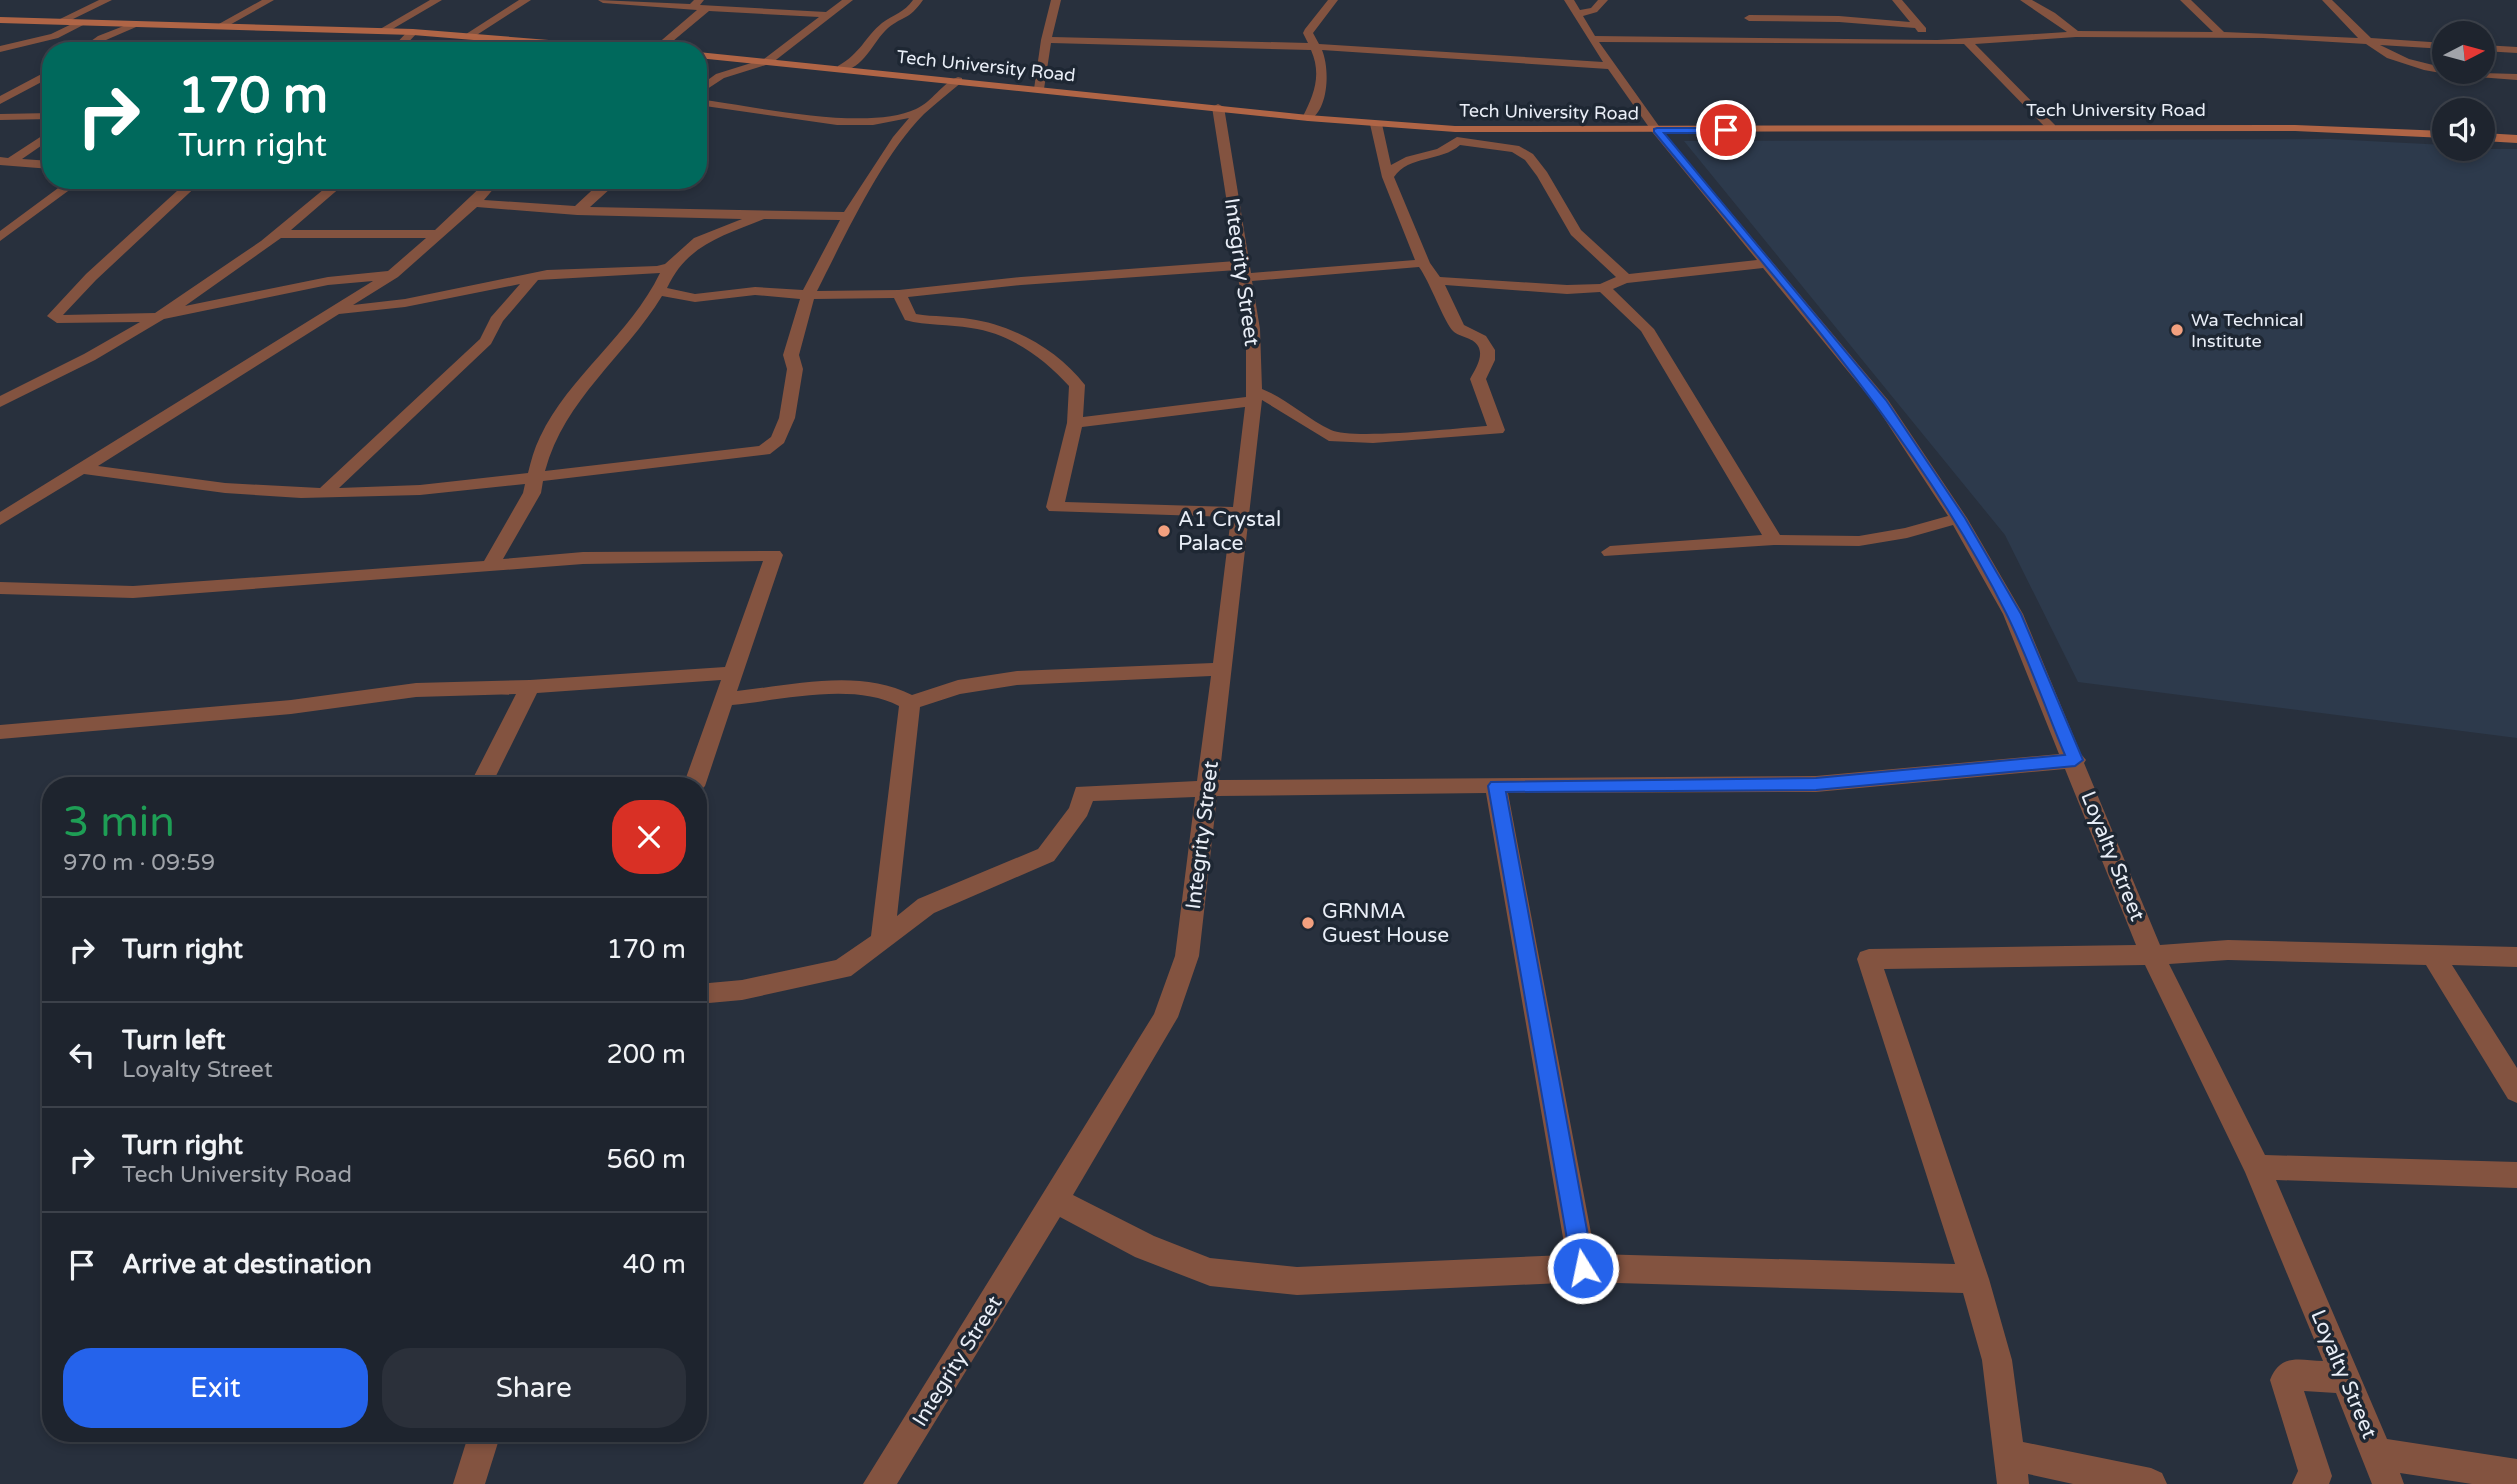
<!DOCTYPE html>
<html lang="en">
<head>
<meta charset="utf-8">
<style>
  :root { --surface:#1e242e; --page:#2b303a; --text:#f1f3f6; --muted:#a1a4aa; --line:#3c414a; --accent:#2563eb }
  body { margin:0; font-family:"Varela Round",sans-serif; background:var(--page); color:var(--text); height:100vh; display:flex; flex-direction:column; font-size:26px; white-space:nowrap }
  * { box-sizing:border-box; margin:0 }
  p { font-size:23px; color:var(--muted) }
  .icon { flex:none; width:38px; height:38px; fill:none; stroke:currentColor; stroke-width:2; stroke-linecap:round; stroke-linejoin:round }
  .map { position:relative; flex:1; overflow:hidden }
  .panel { position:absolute; left:42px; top:777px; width:665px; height:665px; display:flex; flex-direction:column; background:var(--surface); border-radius:28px; box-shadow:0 4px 10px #0003,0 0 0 2px var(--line) }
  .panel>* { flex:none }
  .top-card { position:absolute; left:42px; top:42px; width:665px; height:147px; border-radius:28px; box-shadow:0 4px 10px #0003,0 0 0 2px var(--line); background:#00695c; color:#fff; overflow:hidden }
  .needle { width:46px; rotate:84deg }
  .tools { position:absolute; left:2432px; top:21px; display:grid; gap:14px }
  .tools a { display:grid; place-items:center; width:63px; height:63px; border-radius:50%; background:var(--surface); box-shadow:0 4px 10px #0003,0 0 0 2px var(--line); font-size:35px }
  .pin { position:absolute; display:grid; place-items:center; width:60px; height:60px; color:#fff; margin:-30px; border:4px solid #fff; border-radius:50%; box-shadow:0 2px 7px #0007 }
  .me { position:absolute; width:77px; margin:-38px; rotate:350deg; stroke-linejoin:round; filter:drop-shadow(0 0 5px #0008) }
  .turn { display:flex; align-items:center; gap:24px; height:147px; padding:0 21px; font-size:32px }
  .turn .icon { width:91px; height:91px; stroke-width:2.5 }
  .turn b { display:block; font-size:49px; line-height:60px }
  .round { display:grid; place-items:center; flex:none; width:74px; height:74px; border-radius:28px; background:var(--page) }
  .overview { display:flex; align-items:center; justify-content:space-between; height:119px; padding:0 21px }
  h1 { font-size:42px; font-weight:600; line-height:52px; color:#1e9e55 }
  .action { display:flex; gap:14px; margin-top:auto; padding:14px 21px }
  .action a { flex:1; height:80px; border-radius:28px; background:var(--accent); color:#fff; font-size:28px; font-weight:600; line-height:80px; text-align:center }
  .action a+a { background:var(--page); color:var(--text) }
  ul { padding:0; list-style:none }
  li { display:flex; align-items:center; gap:21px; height:105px; padding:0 21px; border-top:2px solid var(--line) }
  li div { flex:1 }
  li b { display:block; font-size:26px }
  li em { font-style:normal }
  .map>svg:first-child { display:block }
</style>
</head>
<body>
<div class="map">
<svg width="2517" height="1484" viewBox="0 0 2517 1484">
  <rect width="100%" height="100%" fill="#28303d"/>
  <path fill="#2d3a4c" d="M2330 139 2445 145V149H2517V738L2078 682 2005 535 1684 141Z"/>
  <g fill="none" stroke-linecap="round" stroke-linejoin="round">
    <path fill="#835340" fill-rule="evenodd" d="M99 0H112L69 21 60 19Z
      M262 0H274L226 27 217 25Z
      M430 0H442L384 34 375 32Z
      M519 0H531L472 38 463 36Z
      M598 0 690 4 694 0H704L700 5 826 12 842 0H853L772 63 724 78 698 95V87L716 74 764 59 819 17 709 11 661 51H649L697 10 603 3Z
      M913 0H923C908 21 904 15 888 28 872 42 863 73 838 70V66C861 53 865 37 882 23 894 14 904 13 913 0Z
      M1051 0H1061L1052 37 1308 43 1303 33 1305 29 1328 0H1338L1313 33 1319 44 1603 62 1564 0H1574L1580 10 1591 8 1598 0H1608L1597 12 1583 16 1595 36 1937 40 2067 32 2020 0H2032L2055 13 2078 31 2213 32 2180 0H2191L2224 32 2358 38 2322 0H2332L2371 38 2445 43V49L2380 45 2409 59 2445 68V72L2517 74V80L2452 75 2424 70 2387 58 2366 44 2263 38 2076 37 1975 44 2055 125V129H2047L1964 44 1599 42 1661 129 1888 400 1967 518 2023 614 2081 754 2086 760 2084 763 2160 945 2228 940 2517 947V967L2452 965 2517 1068V1103L2508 1099 2426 965 2228 960 2169 964 2265 1155 2517 1162V1188L2276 1180 2387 1439 2517 1459V1484H2472L2400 1473 2404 1484H2372L2336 1393 2304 1391 2332 1476 2329 1484H2292L2298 1471 2270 1380C2281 1353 2299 1360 2323 1361L2245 1172 2145 965 1884 969 1989 1279 2012 1360 2023 1442 2151 1468 2162 1473 2167 1484H2073L2028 1474 2029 1484H1997L1982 1360 1963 1293 1583 1282 1297 1295 1210 1286 1135 1257 1060 1217 897 1484H863L1154 1014 1175 956 1195 797 1093 801 1087 816 1054 861 934 913 851 976 742 1000 698 1004V984L742 980 836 960 871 936 899 706C853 682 783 700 732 705L705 786 698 793V786H683L721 680 537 693 491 786H469L516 694 416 697 291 714 0 739V725L291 700 416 683 530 680 725 667 763 561 583 564 133 598 0 594V582L133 586 484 561 523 493 525 484 420 495 301 498 225 493 84 474 0 525V512L373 281 328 285 164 319 95 360 0 407V396L84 354 140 322 57 323 47 316 86 274 189 180H203L96 280 63 315 155 313 261 241 335 180H349L291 230H435L488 180H501L484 200 575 206 603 180H615L611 188 590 207 844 212 893 137 909 118 873 125H837L698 105V99C753 106 867 132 916 109 932 102 942 83 958 77L962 78V82C949 93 936 103 924 114 881 157 845 236 817 291L899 290 1021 277 1236 261 1212 107 1218 104 1224 107 1251 273 1415 260 1382 177 1370 124 1376 121 1382 124 1391 165 1406 157 1437 149 1457 137 1519 146 1533 154 1547 172 1581 230 1629 274 1757 260 1653 133 1608 69 1322 50C1330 69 1329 111 1308 121L1302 118C1314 95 1322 75 1311 50L1051 43 1044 89 1039 92 1034 89 1041 40ZM1460 145 1512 152 1525 160 1537 176 1571 235 1616 277 1600 284 1567 285 1440 277 1430 263 1394 177C1409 155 1441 162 1460 145ZM477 207 577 215 742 219 694 238 665 264 657 266 547 270 405 299 353 305 398 277ZM764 219 840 220 803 290 755 287 695 294 667 288C687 245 722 236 764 219ZM281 238H426L388 271 328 277 185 306ZM1419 267C1430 282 1444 322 1453 331 1460 338 1475 337 1479 348 1483 358 1475 370 1470 379L1487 426C1458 428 1352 440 1331 430 1307 419 1287 399 1262 389L1260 329 1252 281ZM1763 268 1874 403 1948 516 1905 528 1859 536 1780 535 1654 329 1613 289 1627 283ZM1237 270 1246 329V397L1083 417 1085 385C1058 350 1013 325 970 319 952 316 934 317 916 314L908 297 1021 285ZM660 273C630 335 569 376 540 437 534 449 531 461 528 473L420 485 339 488 491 344 503 321 538 280ZM520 284 491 317 480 339 320 488 225 483 98 466 339 314 405 307ZM1445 285 1567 294 1600 292 1641 331 1762 535 1610 546 1601 552 1604 556 1774 545 1859 546 1907 538 1953 525 2003 614 2059 754 1816 776 1219 780 1262 400 1329 441 1373 443 1503 433 1505 430 1486 379 1495 360V350L1486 336 1464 325ZM755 295 800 299 783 355 787 369 779 418 771 437 759 446 545 471C565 398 624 358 662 296L695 302ZM894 298 905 320C927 326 949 324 971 328 1009 333 1044 358 1069 386L1067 423 1046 507 1049 511 1231 517 1213 663 1017 671 958 680 912 695C859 668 794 685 737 691L783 555 780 551 583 552 503 559 541 493 543 481 770 454 784 443 795 418 803 369 799 355 814 299ZM1245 407 1233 507 1065 502 1082 427ZM1211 676 1197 781 1076 787 1069 808 1038 849 918 899 897 916 920 707 960 694 1017 685ZM2065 769 2136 945 1869 949 1860 952 1857 959 1955 1264 1595 1254 1508 793 1816 792ZM1486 793 1566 1255 1297 1267 1210 1258 1154 1236 1073 1195 1178 1017 1199 956 1217 796Z
      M1892 0H1902L1926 28V32H1918L1915 28 1839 22 1749 21 1744 18 1749 15 1839 16 1910 22Z
      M80 20 89 22 58 38 0 52V46L51 34Z
      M134 22 143 24 106 40 89 51H77L98 36Z
      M409 30 418 32 400 51H389Z
      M516 38 525 40 511 51H499Z
      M2483 45 2517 47V53L2483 51Z
      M51 69V77L0 104V96Z
      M51 113V119L0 120V114Z
      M51 130V139L22 159 51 161V169L0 165V157L8 158Z
      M69 180H83L0 241V231Z
      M469 1433H501L485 1484H453Z"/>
    <path fill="#b06546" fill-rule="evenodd" d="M0 17 413 29 649 48 654 51H607L413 35 0 23Z
      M698 52 1308 115 1455 126 2295 125 2445 131V138L2295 131 1455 132 1308 121 698 58Z
      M2483 133 2517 135V143L2483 141Z"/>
  </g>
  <path fill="#2563eb" stroke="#184099" stroke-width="2" d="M1657 128H1726L1731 130 1726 133H1664L1886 400 1965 518 2021 614 2083 760 2075 766 1816 790 1506 792 1594 1268 1591 1275 1583 1278 1575 1275 1572 1268 1488 786 1491 782 1816 778 2065 755C2045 708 2029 659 2006 613 1918 436 1779 284 1654 132V129Z"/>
  <g fill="#f2a07f" stroke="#1e2733" stroke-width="2.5">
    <circle cx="2177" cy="330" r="7"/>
    <circle cx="1164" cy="531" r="7"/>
    <circle cx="1308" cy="923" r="7"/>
  </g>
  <g text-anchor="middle" stroke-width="7" stroke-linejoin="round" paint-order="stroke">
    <g font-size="18" fill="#e9eef7" stroke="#1e2733">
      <text transform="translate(986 66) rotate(6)" y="6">Tech University Road</text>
      <text x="2116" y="116">Tech University Road</text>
      <text transform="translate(1549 112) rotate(1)" y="6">Tech University Road</text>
    </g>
    <g font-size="18" fill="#e9eef7" stroke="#1e2733" text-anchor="start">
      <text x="2191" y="326">Wa Technical<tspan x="2191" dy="21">Institute</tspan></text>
    </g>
    <g font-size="21" fill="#e9eef7" stroke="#1e2733">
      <text transform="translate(1242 272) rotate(82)" y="7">Integrity Street</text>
      <text transform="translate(1202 835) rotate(-83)" y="7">Integrity Street</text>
      <text transform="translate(2113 856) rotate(68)" y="7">Loyalty Street</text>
      <text transform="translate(957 1361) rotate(-58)" y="7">Integrity Street</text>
      <text transform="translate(2344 1374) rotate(67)" y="7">Loyalty Street</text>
    </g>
    <g font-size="21" fill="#e9eef7" stroke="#1e2733" text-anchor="start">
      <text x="1178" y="526">A1 Crystal<tspan x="1178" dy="24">Palace</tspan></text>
      <text x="1322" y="918">GRNMA<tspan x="1322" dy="24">Guest House</tspan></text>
    </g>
  </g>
</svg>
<div class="tools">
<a><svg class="needle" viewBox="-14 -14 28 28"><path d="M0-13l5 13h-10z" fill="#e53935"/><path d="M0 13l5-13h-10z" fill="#a1a4aa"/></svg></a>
<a><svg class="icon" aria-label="sound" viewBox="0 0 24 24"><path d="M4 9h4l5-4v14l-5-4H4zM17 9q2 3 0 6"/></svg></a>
</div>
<div class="pin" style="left:1726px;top:130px;background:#d93025"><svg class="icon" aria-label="arrive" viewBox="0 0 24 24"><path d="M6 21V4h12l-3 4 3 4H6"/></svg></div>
<svg class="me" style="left:1583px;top:1268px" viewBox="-20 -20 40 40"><circle r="17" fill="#2563eb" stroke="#fff" stroke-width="3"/><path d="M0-11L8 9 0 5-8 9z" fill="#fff"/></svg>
<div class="top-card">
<div class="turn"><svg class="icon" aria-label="right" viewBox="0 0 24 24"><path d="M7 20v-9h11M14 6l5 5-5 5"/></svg><div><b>170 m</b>Turn right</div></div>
</div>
<section class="panel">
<div class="overview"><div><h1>3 min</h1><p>970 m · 09:59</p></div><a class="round" style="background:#d93025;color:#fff"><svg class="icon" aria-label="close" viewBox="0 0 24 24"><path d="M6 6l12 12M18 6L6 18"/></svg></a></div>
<ul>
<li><svg class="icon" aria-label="right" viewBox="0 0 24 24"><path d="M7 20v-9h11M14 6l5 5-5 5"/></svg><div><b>Turn right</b></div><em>170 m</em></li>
<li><svg class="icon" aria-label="left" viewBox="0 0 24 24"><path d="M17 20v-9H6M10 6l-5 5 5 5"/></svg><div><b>Turn left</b><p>Loyalty Street</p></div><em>200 m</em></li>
<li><svg class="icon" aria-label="right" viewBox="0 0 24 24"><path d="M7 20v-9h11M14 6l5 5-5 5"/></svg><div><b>Turn right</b><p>Tech University Road</p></div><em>560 m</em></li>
<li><svg class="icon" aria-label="arrive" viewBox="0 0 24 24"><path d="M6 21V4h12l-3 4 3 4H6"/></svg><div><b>Arrive at destination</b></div><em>40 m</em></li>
</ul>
<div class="action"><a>Exit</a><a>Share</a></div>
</section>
</div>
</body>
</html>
